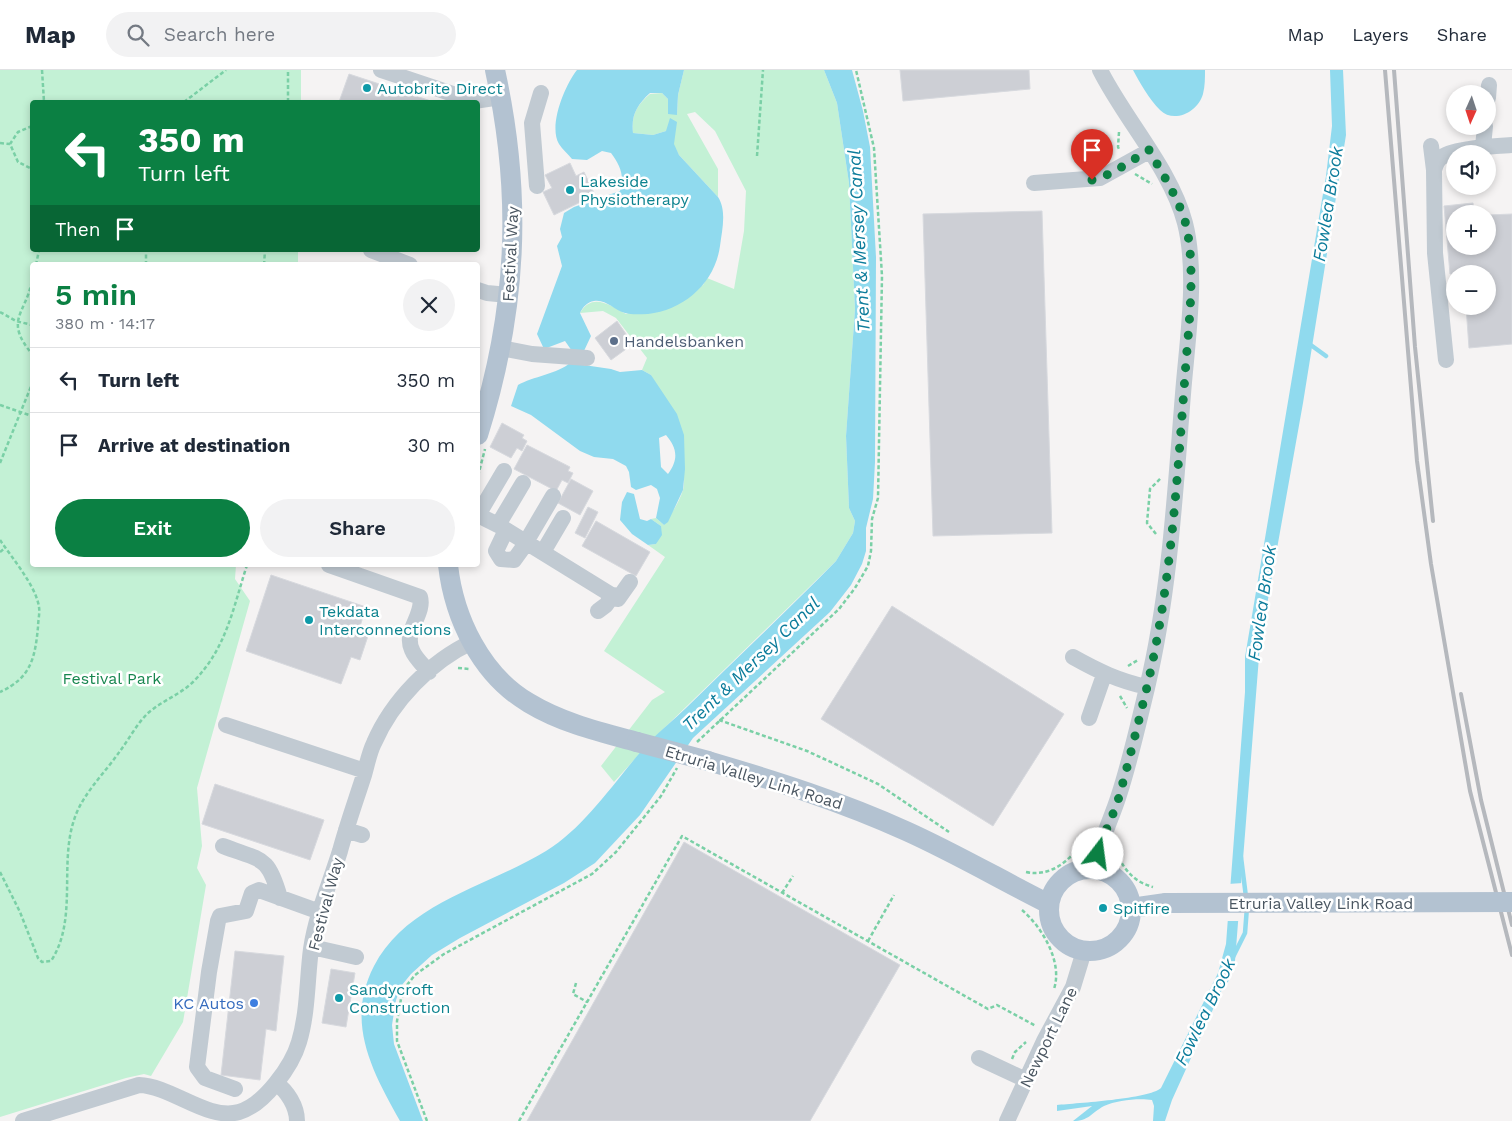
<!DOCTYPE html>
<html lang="en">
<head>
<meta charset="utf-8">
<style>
  :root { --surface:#fff; --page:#f2f2f3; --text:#1f2937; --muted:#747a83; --line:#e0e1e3; --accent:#0b8043 }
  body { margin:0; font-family:"Work Sans",sans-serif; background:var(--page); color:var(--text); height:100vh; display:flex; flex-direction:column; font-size:19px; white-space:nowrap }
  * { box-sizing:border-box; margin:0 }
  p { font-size:16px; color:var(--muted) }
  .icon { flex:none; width:28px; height:28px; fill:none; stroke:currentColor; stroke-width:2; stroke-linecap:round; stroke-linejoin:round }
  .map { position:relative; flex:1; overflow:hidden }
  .sheet { position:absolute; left:30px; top:192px; width:450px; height:305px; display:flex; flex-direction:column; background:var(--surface); border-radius:5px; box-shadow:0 2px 8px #0003 }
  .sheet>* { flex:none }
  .guide { position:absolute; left:30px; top:30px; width:450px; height:152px; border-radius:5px; box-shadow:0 2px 8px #0003; background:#0b8043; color:#fff; overflow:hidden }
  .needle { width:32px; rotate:183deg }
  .controls { position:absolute; left:1446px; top:15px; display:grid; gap:10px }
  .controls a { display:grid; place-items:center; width:50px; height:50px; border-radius:50%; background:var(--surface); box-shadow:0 2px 8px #0003; font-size:25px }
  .pin { position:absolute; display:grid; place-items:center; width:42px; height:42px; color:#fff; margin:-51px -21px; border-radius:50% 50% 50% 0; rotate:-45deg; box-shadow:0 0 5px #0007 }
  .pin .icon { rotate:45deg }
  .me { position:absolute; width:55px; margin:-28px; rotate:15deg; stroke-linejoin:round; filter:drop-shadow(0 0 4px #0008) }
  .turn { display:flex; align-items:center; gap:18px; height:105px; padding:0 25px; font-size:22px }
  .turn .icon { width:65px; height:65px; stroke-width:2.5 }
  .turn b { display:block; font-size:35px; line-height:42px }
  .then { display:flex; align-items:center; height:48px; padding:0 25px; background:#0003; gap:10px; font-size:19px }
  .round { display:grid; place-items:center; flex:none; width:52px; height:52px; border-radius:26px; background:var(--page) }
  .head { display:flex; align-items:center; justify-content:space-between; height:85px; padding:0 25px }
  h1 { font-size:30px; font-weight:600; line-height:38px; color:var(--accent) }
  .action { display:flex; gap:10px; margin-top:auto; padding:10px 25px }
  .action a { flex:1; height:58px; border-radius:30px; background:var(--accent); color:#fff; font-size:20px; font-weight:600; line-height:58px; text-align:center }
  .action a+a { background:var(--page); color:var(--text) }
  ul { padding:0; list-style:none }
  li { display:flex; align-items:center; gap:15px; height:65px; padding:0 25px; border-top:1px solid var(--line) }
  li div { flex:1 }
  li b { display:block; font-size:19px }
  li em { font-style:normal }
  header { display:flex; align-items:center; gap:30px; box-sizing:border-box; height:70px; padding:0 25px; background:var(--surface); border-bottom:1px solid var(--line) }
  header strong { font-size:24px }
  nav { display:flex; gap:28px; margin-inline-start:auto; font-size:18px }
  .search { width:350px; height:45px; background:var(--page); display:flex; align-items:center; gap:12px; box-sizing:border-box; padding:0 18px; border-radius:28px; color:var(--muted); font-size:19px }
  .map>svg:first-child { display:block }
</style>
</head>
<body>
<header>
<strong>Map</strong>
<div class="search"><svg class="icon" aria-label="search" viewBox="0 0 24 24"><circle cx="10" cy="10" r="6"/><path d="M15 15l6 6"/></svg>Search here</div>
<nav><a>Map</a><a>Layers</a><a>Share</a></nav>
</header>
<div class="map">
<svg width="1512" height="1051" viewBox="0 0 1512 1051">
  <rect width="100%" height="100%" fill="#f5f3f3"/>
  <path fill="#c3f1d5" d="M0 0H301V32H32V180H298V195H32V495H236L235 509 250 531 197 718 202 776 197 798 206 815 183 952 151 1006 144 1004 126 1008 0 1047Z
    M684 0H824L837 33 849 113 855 239 846 366 849 438 855 451 853 463 836 491 653 669 614 712 601 696 652 630 665 622 604 581 665 487 648 475 656 474 661 456 651 449 656 448 664 455C671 444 679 433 683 420 690 393 661 333 651 305L642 300 647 288 616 248 603 241 580 243C592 222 610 235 626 244L703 215 707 208 734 219 744 161 746 121 715 61 695 42 687 44 718 99V127L679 85 666 61 653 65 633 63C631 45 637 35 650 24L662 23 668 29 677 45 678 25Z"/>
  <path fill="#90daee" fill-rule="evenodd" d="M577 0H684L678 25 677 45 668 44V29L662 23H650C637 35 631 45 633 63L653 65 666 61 670 48 677 52 674 74 679 85 718 127C727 141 722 160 720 176 715 213 684 240 648 244 641 244 632 245 625 243 614 240 606 229 594 231 587 232 583 237 580 243L591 266 583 283 572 281 565 271 544 279 537 264 562 196 557 176 562 167 560 159 564 143 574 137 620 121C625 106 620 95 611 83L602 81 587 90 572 89C568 84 562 79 559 74 548 56 565 15 577 0Z
    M824 0H852L863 41 870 77 876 187 875 392 873 429 866 458V481L862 494 851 515 830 542 693 668 640 745 595 793 564 813 460 868 432 885 411 904 402 915 396 930 392 955 394 974 423 1051H400C372 1001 345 952 374 896 407 832 489 816 546 781 587 756 618 706 651 670 662 659 675 649 686 638 736 589 787 541 836 491L853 463 855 451 849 438 846 366 855 239 849 113 837 33Z
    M1133 0H1205C1205 8 1205 16 1203 24 1198 42 1174 54 1160 40 1149 29 1140 13 1133 0Z
    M1330 0H1343L1346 65 1303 333 1260 574 1235 891 1228 912 1224 915 1172 1030 1165 1051H1153L1154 1036 1152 1030C1139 1028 1117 1030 1104 1036 1091 1043 1089 1051 1073 1051L1092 1036 1057 1041V1035C1077 1033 1149 1029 1161 1018L1218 903 1226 874 1245 622V587L1326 106 1332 56Z
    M570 293 611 299 620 302 642 300 651 305 677 344 684 365 685 399 683 420 668 452 664 455 656 448 660 428 657 419 651 415 636 420 631 417 629 402 626 396 613 389 594 387 580 381 531 345 511 336 518 315C532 307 559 303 570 293ZM666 365C677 378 679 389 668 404L661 397 659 368Z
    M627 422 634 424 640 449 647 451 651 449 661 456 662 465 656 474 648 475 632 464 620 450 622 432Z"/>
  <path fill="#f5f3f3" d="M1243 813 1241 851H1226L1228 814Z"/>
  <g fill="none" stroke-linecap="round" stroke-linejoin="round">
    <path stroke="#90daee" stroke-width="4.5" d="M1308 273 1326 286
      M1241 787 1246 827
      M1233 887 1245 863 1247 837"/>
  </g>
  <path fill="#cdcfd5" stroke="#d7d9de" d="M900 0H1029L1030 19 903 31Z
    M349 4 431 31V32H339Z
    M570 93 576 106 584 102 595 125 554 145 543 122 552 118 545 105Z
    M1473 133 1474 144H1455V176H1488V145L1512 144V274L1469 278 1466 236H1488V204H1450L1444 136Z
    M1042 141 1052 463 933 466 923 144Z
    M617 251 633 274 611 290 595 268Z
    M502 353 524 365 522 368 527 371 522 381 517 378 511 388 490 377Z
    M527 375 570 397 568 401 573 403 568 413 562 410 556 421 514 399Z
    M571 409 593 421 580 445 558 433Z
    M588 437 598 442 585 468 575 463Z
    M596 451 650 482 636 506 582 476Z
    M271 505 366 537 358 563 368 566 360 590 351 587 341 614 246 581Z
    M892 536 1064 644 993 756 821 649Z
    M215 714 324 750 310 790 202 754Z
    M684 772 900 895 810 1051H527Z
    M235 881 284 886 276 961 266 959 260 1010 221 1005Z
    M331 899 355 903 346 957 322 953Z"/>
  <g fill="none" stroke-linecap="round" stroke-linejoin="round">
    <path stroke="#7ad0a6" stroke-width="2.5" stroke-dasharray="4 2.5" stroke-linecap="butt" d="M42 0 44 32
      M184 32 226 0
      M288 32V0
      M32 56 18 62 10 74 18 92 32 99
      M1119 62 1118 77 1120 81
      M0 73 10 74
      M757 86 763 0
      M1135 104 1152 114
      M36 195 39 180
      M146 195V180
      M264 195 265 180
      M32 211C25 245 4 250 32 284
      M0 242 16 251 32 255
      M0 335 32 346
      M478 406 485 379
      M1156 464 1147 453 1150 419 1161 408
      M0 470C12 488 36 516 39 537 40 543 38 551 38 557 35 588 31 608 0 622
      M0 482 5 478
      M1128 596 1138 590
      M458 598 469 599
      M1120 626 1127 638
      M719 650 807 681 878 714 949 762
      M697 672 839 539 855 518 868 496 871 481 872 449 878 428 882 206 874 78 856 0
      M1113 785 1118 786C1126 802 1135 812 1153 817
      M0 802 20 842 38 888 42 892 51 891C78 850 59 795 74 750 82 724 105 703 120 681 129 669 137 654 147 644 161 631 180 625 194 611 227 577 233 538 247 495
      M1026 802C1055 808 1076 785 1089 761
      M782 823 793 806
      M1022 840C1042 857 1063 892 1054 919
      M868 871 894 825
      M576 913 573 924 587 932
      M1012 989 1015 982 1026 972
      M427 1051 397 971V951L401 929 407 915 415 905 444 884 592 804 616 782 661 726 677 698
      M519 1051 682 766 956 921 988 939 997 935 1036 956"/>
    <path stroke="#c1cad2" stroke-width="16" d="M381 0 474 31 501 27
      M1488 28 1489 15
      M1431 76 1434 100
      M1483 77 1485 56
      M1034 113 1100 108 1149 81
      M537 116 532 53 541 23
      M371 180 410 195
      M478 220 487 223 508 225
      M501 278 532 284 587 288
      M1446 290 1435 183 1434 100C1436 94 1437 90 1442 87 1454 78 1496 76 1512 75
      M478 445 498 455 618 529 630 512
      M478 445 504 401
      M498 455 523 413
      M506 460 496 481 501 489 514 490 527 472
      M526 472 553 426
      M543 482 563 448
      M329 495 420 527C425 544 403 561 412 580 415 588 423 595 429 602
      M598 541 606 535 613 525
      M1073 587C1098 601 1119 611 1147 617
      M1089 648 1104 605
      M226 655 365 701
      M346 760 362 765
      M223 776C262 791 268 785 280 828
      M1099 799C1098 772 1110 753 1118 728 1130 692 1138 655 1147 618 1170 521 1175 423 1183 324 1187 272 1198 204 1185 153 1171 99 1125 50 1100 0
      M312 877 356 887
      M979 988 1026 1010
      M276 1013C287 1021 297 1036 297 1051
      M235 1019 205 1008 197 997 209 902 218 851 220 846 246 841 252 823 259 820 320 842
      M23 1051 139 1015C172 1016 207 1051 239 1042 264 1035 292 996 299 972 308 942 307 909 311 879 316 845 330 813 340 781 347 755 356 730 364 705 367 695 369 683 374 673 392 631 431 591 472 572
      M1007 1051 1044 971 1073 917 1084 881"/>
    <path stroke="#b3c2d1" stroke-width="20" d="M478 365C517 241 523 127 495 0
      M448 495C454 548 481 605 529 633 562 653 600 662 637 672
      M708 691C776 711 842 732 906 761 955 783 1001 810 1049 834
      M1049 840a41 41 0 1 1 82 0a41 41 0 1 1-82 0Z
      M1131 838 1166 833"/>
    <path stroke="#b5b8bd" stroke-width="4" d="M1385 0 1417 391 1431 494 1470 721 1512 885
      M1394 0 1415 277 1433 451
      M1461 624 1481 730 1512 855"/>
    <path stroke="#7ad0a6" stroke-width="2.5" stroke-dasharray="4 2.5" stroke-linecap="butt" d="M0 393 32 314"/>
    <path stroke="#b3c2d1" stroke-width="20" d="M637 672 708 691
      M1166 833 1512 832"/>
  </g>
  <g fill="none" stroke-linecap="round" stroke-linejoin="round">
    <path stroke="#0b8043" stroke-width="9" stroke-dasharray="0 16.2" d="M1092 110 1112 103 1149 80C1162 103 1177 126 1185 151 1197 196 1188 260 1185 306 1177 411 1171 515 1147 617 1138 654 1129 691 1119 727 1113 747 1103 764 1098 784"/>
  </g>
  <g fill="#0f9aa8" stroke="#fff" stroke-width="2">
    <circle cx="367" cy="18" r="5"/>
    <circle cx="570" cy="120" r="5"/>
    <circle cx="309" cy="550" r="5"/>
    <circle cx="1103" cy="838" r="5"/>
    <circle cx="339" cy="928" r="5"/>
  </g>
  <circle fill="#5c6f8a" stroke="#fff" stroke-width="2" cx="614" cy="271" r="5"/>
  <circle fill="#3f7fe0" stroke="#fff" stroke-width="2" cx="254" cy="933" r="5"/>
  <g text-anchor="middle" stroke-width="5" stroke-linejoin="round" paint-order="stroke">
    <g font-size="16" fill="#0d838f" stroke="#fff" text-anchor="start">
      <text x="377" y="24">Autobrite Direct</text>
      <text x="580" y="117">Lakeside<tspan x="580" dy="18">Physiotherapy</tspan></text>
      <text x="319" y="547">Tekdata<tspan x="319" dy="18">Interconnections</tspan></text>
      <text x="1113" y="844">Spitfire</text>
      <text x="349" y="925">Sandycroft<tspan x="349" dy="18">Construction</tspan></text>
    </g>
    <g font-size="16" fill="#4a5661" stroke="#fff">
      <text transform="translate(510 184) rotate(-87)" y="6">Festival Way</text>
      <text transform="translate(754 707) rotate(17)" y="6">Etruria Valley Link Road</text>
      <text x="1321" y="839">Etruria Valley Link Road</text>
      <text transform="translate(325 834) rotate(-75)" y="6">Festival Way</text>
      <text transform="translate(1048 967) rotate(-64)" y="6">Newport Lane</text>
    </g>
    <g font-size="16" fill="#4e5e75" stroke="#fff" text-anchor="start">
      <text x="624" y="277">Handelsbanken</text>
    </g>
    <g font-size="16" fill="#17864f" stroke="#fff">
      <text x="112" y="614">Festival Park</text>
    </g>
    <g font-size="16" fill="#366cbe" stroke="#fff" text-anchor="end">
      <text x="244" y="939">KC Autos</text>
    </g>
    <g font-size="18" font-style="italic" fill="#0c7c9b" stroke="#fff">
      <text transform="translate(1328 134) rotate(-81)" y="6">Fowlea Brook</text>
      <text transform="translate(859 171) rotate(-93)" y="6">Trent &amp; Mersey Canal</text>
      <text transform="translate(1262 533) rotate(-82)" y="6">Fowlea Brook</text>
      <text transform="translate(751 594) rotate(-44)" y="6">Trent &amp; Mersey Canal</text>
      <text transform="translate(1205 942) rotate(-64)" y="6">Fowlea Brook</text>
    </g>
  </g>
</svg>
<div class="controls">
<a><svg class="needle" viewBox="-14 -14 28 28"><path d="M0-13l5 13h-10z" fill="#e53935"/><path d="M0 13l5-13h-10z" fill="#747a83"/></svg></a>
<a><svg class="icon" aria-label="sound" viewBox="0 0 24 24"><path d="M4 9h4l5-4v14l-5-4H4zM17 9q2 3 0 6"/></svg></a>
<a>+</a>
<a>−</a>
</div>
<div class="pin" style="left:1092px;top:110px;background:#d93025"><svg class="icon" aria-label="arrive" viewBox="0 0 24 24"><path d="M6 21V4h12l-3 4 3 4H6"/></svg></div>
<svg class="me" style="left:1098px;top:784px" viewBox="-20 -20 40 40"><circle r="19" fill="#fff"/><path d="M0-13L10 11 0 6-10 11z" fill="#0b8043"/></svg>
<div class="guide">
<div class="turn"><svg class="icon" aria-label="left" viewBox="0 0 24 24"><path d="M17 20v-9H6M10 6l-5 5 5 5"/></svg><div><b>350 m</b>Turn left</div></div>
<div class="then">Then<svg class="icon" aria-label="arrive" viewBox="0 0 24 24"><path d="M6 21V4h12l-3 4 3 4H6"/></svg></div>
</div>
<section class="sheet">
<div class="head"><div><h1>5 min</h1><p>380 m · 14:17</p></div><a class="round"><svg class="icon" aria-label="close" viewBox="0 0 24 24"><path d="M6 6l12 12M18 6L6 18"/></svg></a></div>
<ul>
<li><svg class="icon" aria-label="left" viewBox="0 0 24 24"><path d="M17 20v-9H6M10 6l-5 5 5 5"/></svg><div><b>Turn left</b></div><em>350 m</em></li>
<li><svg class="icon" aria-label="arrive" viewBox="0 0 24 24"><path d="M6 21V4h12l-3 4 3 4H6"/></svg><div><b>Arrive at destination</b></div><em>30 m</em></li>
</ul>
<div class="action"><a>Exit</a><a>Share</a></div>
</section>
</div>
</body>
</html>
